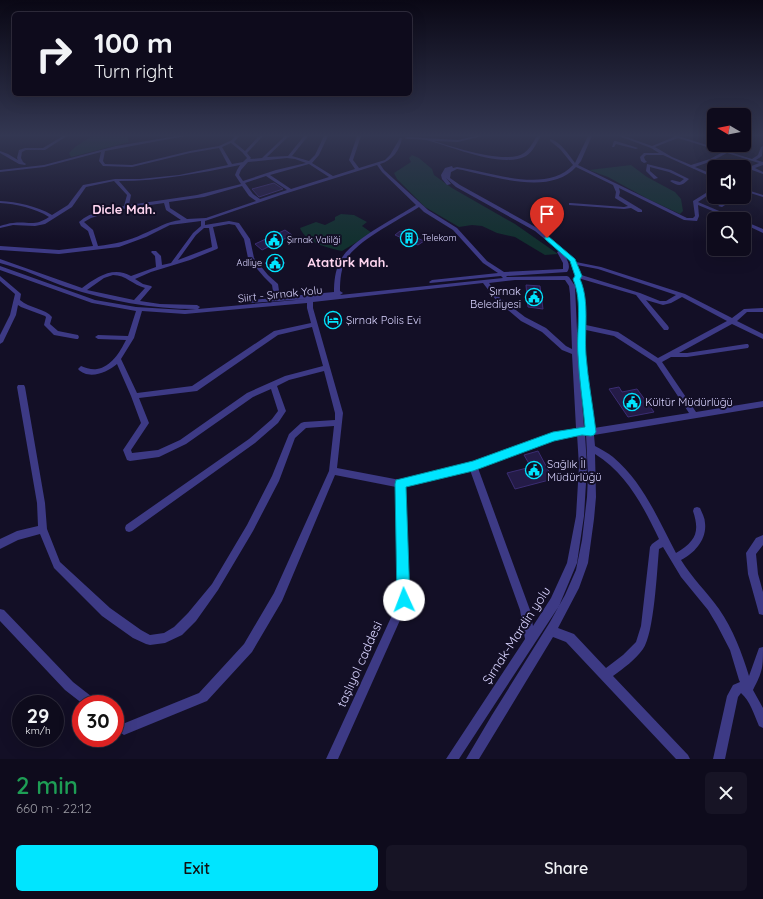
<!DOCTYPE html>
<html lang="en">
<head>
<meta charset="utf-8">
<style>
  :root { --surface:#0e0b1c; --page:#171425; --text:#f1f3f6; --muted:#9b9ba3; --line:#2e2b3b; --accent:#00e5ff }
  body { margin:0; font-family:Quicksand,sans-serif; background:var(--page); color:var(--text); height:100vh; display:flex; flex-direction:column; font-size:15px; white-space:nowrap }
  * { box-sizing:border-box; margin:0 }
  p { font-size:13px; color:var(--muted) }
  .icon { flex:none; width:22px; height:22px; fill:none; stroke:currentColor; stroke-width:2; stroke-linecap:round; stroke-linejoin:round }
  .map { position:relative; height:759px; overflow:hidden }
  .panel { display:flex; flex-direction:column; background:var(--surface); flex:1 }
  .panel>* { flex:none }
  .hud { position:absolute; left:12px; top:12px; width:400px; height:84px; border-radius:6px; box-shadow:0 4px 16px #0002,0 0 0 1px var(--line); background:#0e0b1c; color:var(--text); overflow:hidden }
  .needle { width:26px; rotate:280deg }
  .buttons { position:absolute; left:707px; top:108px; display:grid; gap:8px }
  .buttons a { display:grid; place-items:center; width:44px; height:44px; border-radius:6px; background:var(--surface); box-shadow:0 4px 16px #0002,0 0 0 1px var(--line); font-size:20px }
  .speed { position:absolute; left:12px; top:695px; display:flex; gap:8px; font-size:20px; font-weight:700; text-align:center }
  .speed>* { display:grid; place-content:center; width:52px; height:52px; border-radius:50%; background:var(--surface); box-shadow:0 4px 16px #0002,0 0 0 1px var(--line); line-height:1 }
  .speed small { font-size:10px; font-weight:400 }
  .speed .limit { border:6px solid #d22; background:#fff; color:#111 }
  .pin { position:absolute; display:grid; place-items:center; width:34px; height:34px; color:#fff; margin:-41px -17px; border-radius:50% 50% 50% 0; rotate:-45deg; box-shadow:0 0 4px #0007 }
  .pin .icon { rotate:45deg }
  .me { position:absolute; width:44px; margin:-22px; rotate:358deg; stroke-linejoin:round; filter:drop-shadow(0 0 3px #0008) }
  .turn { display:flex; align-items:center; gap:14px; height:84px; padding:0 16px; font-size:18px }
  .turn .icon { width:52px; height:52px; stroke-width:2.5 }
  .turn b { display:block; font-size:28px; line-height:34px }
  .round { display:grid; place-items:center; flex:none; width:42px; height:42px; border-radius:6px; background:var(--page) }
  .overview { display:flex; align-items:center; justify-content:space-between; height:68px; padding:0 16px }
  h1 { font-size:24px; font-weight:600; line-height:30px; color:#1e9e55 }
  .cta { display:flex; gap:8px; margin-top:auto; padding:8px 16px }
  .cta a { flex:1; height:46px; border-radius:6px; background:var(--accent); color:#111; font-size:16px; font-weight:600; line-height:46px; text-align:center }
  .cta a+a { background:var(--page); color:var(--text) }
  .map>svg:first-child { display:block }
</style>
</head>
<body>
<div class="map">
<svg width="763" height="759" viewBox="0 0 763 759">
  <rect width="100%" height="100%" fill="#130f26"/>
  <path fill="#12302f" d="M92 136H127L129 142 71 157 69 153 75 147Z
    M412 155 419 158 432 169 434 175 452 188 515 224 558 254 545 255 515 237 497 233 482 226 472 225 459 227 425 207 397 179 394 173 411 162 409 158Z
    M631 165 647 177 675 192 681 199 683 211 680 214 648 199 608 177 589 170Z
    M341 214 354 215 367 222 362 226 372 233 342 251C328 248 306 243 300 228L316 222 325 225 335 220V217Z"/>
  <path fill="#241b47" stroke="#3b2d73" d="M274 183 283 189 259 197 252 189Z
    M285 230 292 235 262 250 255 244Z
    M400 231 424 241 418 245 395 235Z
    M279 257 285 263 270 269 265 263Z
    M526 285 540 286 543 309 528 307Z
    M619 387 622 392 637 389 654 412 628 417 609 389Z
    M538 451 553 479 515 489 507 473 531 467 524 455Z"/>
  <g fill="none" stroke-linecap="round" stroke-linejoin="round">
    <path fill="#3d3a85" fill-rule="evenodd" d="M63 136H67L45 150H26L22 152 21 158 23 162 26 164 25 165 19 164 0 153V151L8 154 18 160 17 158 19 150 25 148H43Z
      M177 136H185L105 151 103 161 105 164 132 165 190 151 219 146 232 140 235 136H239L234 142 245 151 259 136H263L247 153 251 158 250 159 262 158 285 136H289L267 157 288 156 304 136H308L292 156 309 161 315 155 324 136H328L319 155 312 163 333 176 355 169 349 160 357 136H361L353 160 359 168 385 160 390 155 400 138H402C400 150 392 161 380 164L384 170 428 210 457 228 487 261 504 272 563 269V263L557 252 559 251 535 231 456 187 446 178 451 184 447 185 442 179 441 175 445 168 452 166 453 168 457 167C490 172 547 194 573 165L560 149 550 141V139C560 141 569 155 575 163L588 136H592L581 161 578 165 687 218H693L695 216 693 201 714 188V191L698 202 738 219H732L698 205 699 216 697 221 684 220 619 188 620 192 619 196 642 210V212H638L631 208 624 209 569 205V203H571L624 207 628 206 615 198 616 192 613 185 576 167C549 197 491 175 457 169L451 172 450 178 460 185 539 229 575 259 576 262 601 267 685 294 732 318 744 309 763 308V312H747L737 321 763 334V339L732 324 679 353H687L746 344H748L749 346 748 348 687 357H671L662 362 696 412 763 401V407L594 435 595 446C601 449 608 453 613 457 643 482 658 519 676 553 696 541 700 532 693 511L694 508 697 507 700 508C702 513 705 518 705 523 707 539 695 553 681 560 692 578 707 592 719 609 733 629 742 653 749 676L759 648 763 647C763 667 763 671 753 690L763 708V728L759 726C754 714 750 701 741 693L738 697 725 759H713L727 696 733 685 740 682 739 680 730 650 717 625 708 610 681 577 663 547 659 549C657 571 654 634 643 649 635 660 624 668 613 676L688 755 690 759H676L566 642 553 637 479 759H466L492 715 550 622 565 595 576 570 582 540 587 497 588 476 586 434H585L587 466 584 516 577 563 559 606 459 759H446L525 639 520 610 470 470 404 487 409 600 338 759H326L399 600 396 487 335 475 282 601 252 652 207 701 124 735 115 729V716L125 723 199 693 244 644 274 593 329 471 334 426 306 428 295 438 279 481 253 531 218 590 196 621 182 635 165 643 150 645 146 644 133 638 102 616 54 568 40 534 18 540 0 549V539L17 531 38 526 37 503 17 387 18 385H24L25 387 45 503 47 529 60 562 110 608 141 630 150 635 164 633 174 627 188 613 212 584 247 525 272 476 289 434 301 423 304 422 335 420V413L324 371 289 380 277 386 286 411 278 423 255 443 132 531 129 532 126 531 125 528 126 525 249 439 272 419 278 411 271 389 253 397 186 444 159 457 130 461 127 460 123 450 141 423 131 396 117 364C107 373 88 380 78 369L81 366C86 368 92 370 97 369 111 367 120 352 126 340L98 339 95 337 98 335 128 336 136 311 92 303 0 270V266L95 300 136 307 185 310 196 309C152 309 108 301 66 287 44 279 23 269 0 263V259L82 288C97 277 113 266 131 276L156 267 155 256 151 252 152 251H156L161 256 162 265 171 263 193 233 201 226V221L170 225 146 237 119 247 59 254 0 250V246L59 250 93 246 88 231 81 226 79 222C91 211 109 209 124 206L127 195 114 181 86 187 72 207 45 224 35 226 13 225 0 228V226C4 225 9 223 13 223 29 221 34 227 49 217 35 208 16 204 0 203V201C17 202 37 206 52 215L68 205 83 185 115 179H140L179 175 228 165 219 148 190 153 132 167 103 166 99 161 101 152 44 167 0 172V170L44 165 116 146ZM231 143 242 152 247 158 243 162 232 164 222 147ZM287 158 295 159 306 163 276 170 243 181 239 175 241 170 248 162ZM309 164 329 177 291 189 270 175ZM240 165 237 170 235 175 241 184 197 195 129 205 131 195 119 181C160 181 200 173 240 165ZM377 165 382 172 416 205C396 218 350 240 340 261 335 271 334 282 334 292L280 297 278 284 268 275 254 258 250 239 239 223 229 221 205 225V221L281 195ZM266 176 287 190 260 199 253 194 245 183ZM242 186 249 196 256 201 206 218 187 219 170 208 169 202 204 197ZM164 203 166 210 181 220C167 221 156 229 143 234 129 241 114 244 98 246L93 230 84 222 91 218 116 210ZM419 207 424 212 453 230 483 263 498 273 432 280 429 282 430 283 501 276 503 278 340 295 343 293 340 291C340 280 341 267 347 258 360 239 399 220 419 207ZM229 224 235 225 244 239 248 258 264 277 272 285 274 298 251 300 249 301V303L307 299 198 309 200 307 197 305 160 304 140 301 152 287 151 286 143 284 135 279 151 272 190 260 217 249 218 248 213 227ZM204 228H209L212 247 178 260 196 235ZM565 256 570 261 574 273 577 275 575 276 576 277 573 279 579 300 580 358 586 428 584 427 578 353 575 286 569 277 567 276 506 277 507 276 567 272C571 267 568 261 565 256ZM577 265 598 269 676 295 666 301H660L640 293 578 274 580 273ZM113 275C126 275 133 285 145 288L134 300 87 290 104 278ZM578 278 636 295 664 330H668L669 328 668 326 646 300 663 305 671 303 682 297 727 321 658 358 618 332 586 325C586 309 585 293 578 278ZM515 280H565L569 286 570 294 572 349 566 346 546 328 525 317 500 298 489 283ZM483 283 496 300 521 321 542 332 562 350 572 354 576 428 553 433 473 462 400 480 337 468 343 413 313 308V302ZM307 303V308L311 323 274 331 192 386 137 393 121 359 134 338 142 311 185 314ZM312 327 323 366 285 376 247 393 180 440 158 450 132 453 131 450 149 423 139 398 197 391 278 335ZM586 330 614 336 656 363 689 413 594 428 586 358ZM577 434 579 466 576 516 567 563 551 598 533 626 530 610 478 468 553 439ZM595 454C627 474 643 506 659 539L652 544 650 547 641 626 636 642 623 655 606 668 574 634 558 628 579 588 588 563 594 519 596 497Z
      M476 136H482L458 142 434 141C453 147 507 165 524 153 530 149 533 142 537 136H541C537 142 533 152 526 156 501 169 451 146 426 140 420 139 413 139 407 139L405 138 407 137 458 140Z
      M619 136H624L652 146 674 137 673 136H678L752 159 758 155 761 147 763 146 762 156 756 160 763 162V165L755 168 763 172V174L752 170 744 173V170L749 167 759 163 727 153 712 161 695 167 714 175V178L663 155H646L644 157 645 160 647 162 644 163 641 161 640 157 644 153H659L651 148ZM678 138 723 152 710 159 691 165 672 157 655 147Z
      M614 141H616L638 148 636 149 616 144 614 147H612Z
      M647 164 671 170 689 179C682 186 679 187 670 181L672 180 680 182 684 179 669 172 650 167V171L658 178 654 179 646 171Z
      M744 189 763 195V197L744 191Z
      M732 197H737L722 207 718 206Z
      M744 221 763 229V233L744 224Z
      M0 276 20 293 21 294 20 300C29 308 46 309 52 317L50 324 58 331 78 335 79 337 78 339H76L54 335 44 325 46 317 45 316 21 307 18 305 16 315 3 342 0 344V335L10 315 15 294 0 281Z
      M763 535V545L756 554 758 574 763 592V615L759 614 758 610 748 574 746 553 756 538Z
      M0 609 4 610 73 682 96 700 98 704H83L65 690 0 621Z"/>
  </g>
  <linearGradient id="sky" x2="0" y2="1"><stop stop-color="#0a0815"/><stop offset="0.56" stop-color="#333752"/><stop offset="1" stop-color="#333752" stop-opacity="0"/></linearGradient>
  <rect width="763" height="242" fill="url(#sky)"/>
  <path fill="#00e5ff" stroke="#0095a6" d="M545 237H549L575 259 582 276 580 279C590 302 584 330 586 355 588 381 593 406 596 432L594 435 591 436 582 435 554 441 473 471 406 487 410 600 408 605 404 607 399 605 397 600 395 484 396 480 473 461 553 432 585 427C583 403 579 379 578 355 576 331 583 302 573 279L575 276 570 261 545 239Z"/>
  <defs>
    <g id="building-ring" transform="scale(0.9)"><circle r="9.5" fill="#130f26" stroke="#00e5ff" stroke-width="1.5"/><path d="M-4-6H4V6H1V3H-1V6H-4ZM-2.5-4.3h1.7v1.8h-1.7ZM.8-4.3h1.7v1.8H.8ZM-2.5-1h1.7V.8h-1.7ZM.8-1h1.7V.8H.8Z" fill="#00e5ff"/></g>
    <g id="civic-ring" transform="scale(0.9)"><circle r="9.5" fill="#130f26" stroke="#00e5ff" stroke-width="1.5"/><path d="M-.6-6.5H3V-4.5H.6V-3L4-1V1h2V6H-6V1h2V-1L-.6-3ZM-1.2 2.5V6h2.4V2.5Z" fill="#00e5ff"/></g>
    <g id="hotel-ring" transform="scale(0.9)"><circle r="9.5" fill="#130f26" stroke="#00e5ff" stroke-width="1.5"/><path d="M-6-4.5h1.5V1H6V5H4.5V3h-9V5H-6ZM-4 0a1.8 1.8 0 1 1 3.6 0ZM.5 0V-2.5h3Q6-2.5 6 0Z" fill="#00e5ff"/></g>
  </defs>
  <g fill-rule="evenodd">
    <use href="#building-ring" x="409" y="238"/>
    <use href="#civic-ring" x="274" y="240"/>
    <use href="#civic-ring" x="275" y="263"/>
    <use href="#civic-ring" x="534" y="297"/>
    <use href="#hotel-ring" x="333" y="320"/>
    <use href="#civic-ring" x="632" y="402"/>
    <use href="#civic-ring" x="534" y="470"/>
  </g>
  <g text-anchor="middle" stroke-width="4" stroke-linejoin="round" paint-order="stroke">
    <g font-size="9" fill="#d9d4ff" stroke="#130f26" text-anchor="start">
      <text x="422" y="241">Telekom</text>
      <text x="287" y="243">Şırnak Valilği</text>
      <text x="262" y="266" text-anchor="end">Adliye</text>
    </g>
    <g font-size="11" fill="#d9d4ff" stroke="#130f26" text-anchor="start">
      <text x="521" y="295" text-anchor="end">Şırnak<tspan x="521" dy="13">Belediyesi</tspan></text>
      <text x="346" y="324">Şırnak Polis Evi</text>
      <text x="645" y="406">Kültür Müdürlüğü</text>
      <text x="547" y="468">Sağlık İl<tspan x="547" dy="13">Müdürlüğü</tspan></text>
    </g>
    <g font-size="11" fill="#d9d4ff" stroke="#130f26">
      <text transform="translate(280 294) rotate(-6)" y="4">Siirt - Şırnak Yolu</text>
    </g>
    <g font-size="13" font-weight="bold" fill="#ffd6f0" stroke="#130f26">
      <text x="124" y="214">Dicle Mah.</text>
      <text x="348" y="267">Atatürk Mah.</text>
    </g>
    <g font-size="13" fill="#d9d4ff" stroke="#130f26">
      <text transform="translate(516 635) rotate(-57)" y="5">Şırnak-Mardin yolu</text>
      <text transform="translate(359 664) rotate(-66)" y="5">taşlıyol caddesi</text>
    </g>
  </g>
</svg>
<div class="buttons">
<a><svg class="needle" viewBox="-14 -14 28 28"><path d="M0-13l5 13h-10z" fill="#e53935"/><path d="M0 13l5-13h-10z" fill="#9b9ba3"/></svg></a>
<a><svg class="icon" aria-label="sound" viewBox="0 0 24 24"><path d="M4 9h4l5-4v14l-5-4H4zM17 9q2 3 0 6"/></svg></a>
<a><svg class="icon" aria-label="search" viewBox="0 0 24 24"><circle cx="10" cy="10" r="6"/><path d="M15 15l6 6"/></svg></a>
</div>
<div class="speed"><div>29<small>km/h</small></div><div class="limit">30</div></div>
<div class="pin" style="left:547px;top:238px;background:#d93025"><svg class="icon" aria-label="arrive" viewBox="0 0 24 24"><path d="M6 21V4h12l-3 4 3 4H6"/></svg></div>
<svg class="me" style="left:404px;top:600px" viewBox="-20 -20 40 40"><circle r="19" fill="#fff"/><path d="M0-13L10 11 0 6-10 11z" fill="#00e5ff"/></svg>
<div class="hud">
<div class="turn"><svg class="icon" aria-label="right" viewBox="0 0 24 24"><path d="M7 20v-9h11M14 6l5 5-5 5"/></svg><div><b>100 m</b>Turn right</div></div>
</div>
</div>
<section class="panel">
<div class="overview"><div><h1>2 min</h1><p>660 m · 22:12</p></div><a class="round"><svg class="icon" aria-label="close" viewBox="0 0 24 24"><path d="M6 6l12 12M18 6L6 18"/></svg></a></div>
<div class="cta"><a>Exit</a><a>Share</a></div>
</section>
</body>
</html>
